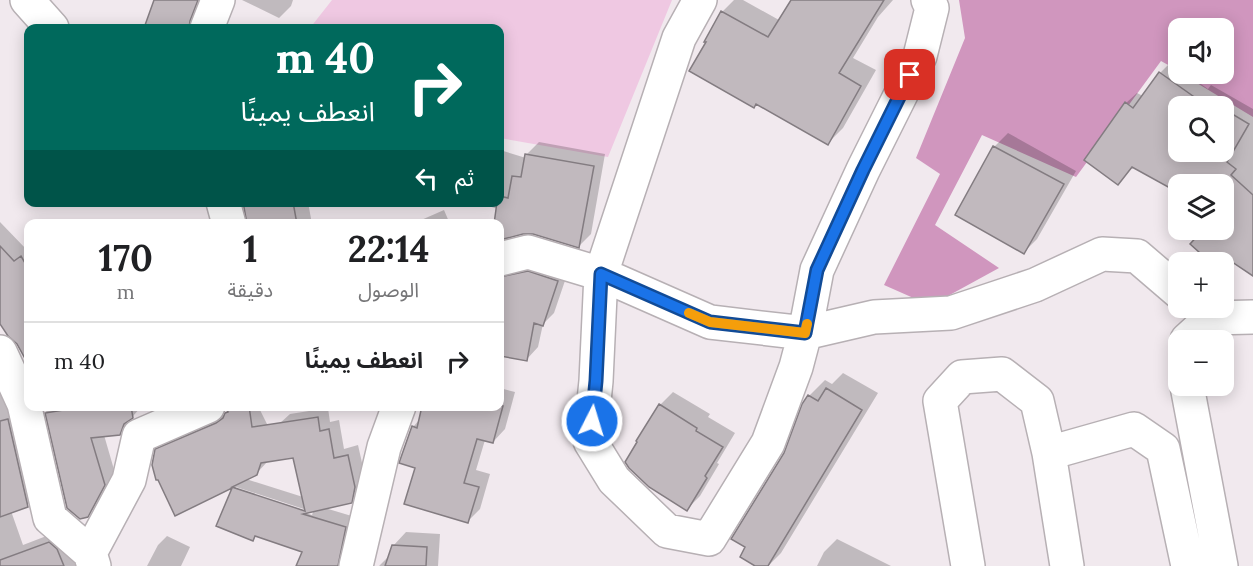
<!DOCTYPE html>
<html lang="ar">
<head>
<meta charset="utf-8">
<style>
  :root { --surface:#fff; --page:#f6f6f6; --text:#202124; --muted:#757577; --line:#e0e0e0 }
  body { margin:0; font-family:Lora,"Noto Sans Arabic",serif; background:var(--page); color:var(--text); direction:rtl; height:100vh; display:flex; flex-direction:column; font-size:22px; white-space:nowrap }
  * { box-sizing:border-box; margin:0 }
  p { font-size:20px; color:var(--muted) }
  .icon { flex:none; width:33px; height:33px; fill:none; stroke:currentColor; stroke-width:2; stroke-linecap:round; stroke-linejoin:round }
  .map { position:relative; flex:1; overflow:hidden; direction:ltr }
  .details { position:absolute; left:24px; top:219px; width:480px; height:192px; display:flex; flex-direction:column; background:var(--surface); border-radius:12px; box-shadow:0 3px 15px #0003; direction:rtl }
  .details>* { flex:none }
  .banner { position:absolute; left:24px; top:24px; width:480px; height:183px; border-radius:12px; box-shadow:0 3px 15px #0003; direction:rtl; background:#00695c; color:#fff; overflow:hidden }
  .buttons { position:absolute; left:1168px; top:18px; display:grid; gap:12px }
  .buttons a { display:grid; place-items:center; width:66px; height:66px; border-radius:12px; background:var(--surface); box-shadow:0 3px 15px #0003; font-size:30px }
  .pin { position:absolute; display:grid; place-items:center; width:51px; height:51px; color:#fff; margin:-26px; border-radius:12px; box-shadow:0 3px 9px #0006 }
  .me { position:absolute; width:66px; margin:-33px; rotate:5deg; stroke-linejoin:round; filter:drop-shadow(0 0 4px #0008) }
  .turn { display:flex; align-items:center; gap:21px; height:126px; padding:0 30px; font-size:27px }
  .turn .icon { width:78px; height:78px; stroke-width:2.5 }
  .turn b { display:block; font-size:42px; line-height:51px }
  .then { display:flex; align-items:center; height:57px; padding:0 30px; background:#0003; gap:12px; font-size:22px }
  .eta { display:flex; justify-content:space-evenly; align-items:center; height:102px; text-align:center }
  .eta b { font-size:36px; font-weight:800; line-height:42px }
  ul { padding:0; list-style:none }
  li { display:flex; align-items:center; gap:18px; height:78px; padding:0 30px; border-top:2px solid var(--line) }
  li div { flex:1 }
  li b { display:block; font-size:22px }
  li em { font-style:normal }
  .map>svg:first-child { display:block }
</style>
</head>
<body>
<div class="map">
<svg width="1253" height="566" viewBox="0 0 1253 566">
  <rect width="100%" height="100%" fill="#f1e9ee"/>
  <path fill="#efc8e2" d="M332 0H672L608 157 500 138V28H310Z"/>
  <path fill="#d096be" d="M959 0H1253V117L1182 74H1224V28H1179V71L1161 61 1076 177 982 135 935 225 999 268 946 297 918 300 884 285 940 174 916 158 965 38Z"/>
  <path fill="#0003" fill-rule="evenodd" d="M156 0H202L200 28H145Z
    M242 0H293L291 6 279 18Z
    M734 0H743L779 20 793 0H893L878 17 853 58 876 70 843 128 828 143 722 12Z
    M1171 62 1179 68V74H1187L1208 89 1211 85 1253 109V275L1224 256 1217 262H1212L1192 244 1205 230H1224V184H1179V200L1174 196 1179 191 1134 166 1118 183 1126 103 1137 93 1143 96 1160 73ZM1179 106H1224V152H1179Z
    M1008 133 1076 171 1037 239 1024 252 957 214 995 146Z
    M539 142 605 154 591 234 579 246 533 232H523L503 237H500L498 209 475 202H500V150L526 158 527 154Z
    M244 202H308L312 224H249Z
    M444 210 450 224H412Z
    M0 222 27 250 28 249V351L23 354 18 343 0 321Z
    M509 266 569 269 554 313 543 324 538 347 527 359 500 354V276Z
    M0 358 40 493 27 505 11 511 23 545 62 530 80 566H0Z
    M843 373 878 393 781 553 768 566H758L809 396 825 380 832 384Z
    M500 388 515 392 505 429 493 442 485 440 476 470 490 474 480 509 467 522 416 467 413 427 420 419 500 406Z
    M673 392 710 414 708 417 735 433 717 463 719 464 700 496 687 509 660 405Z
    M45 406H142L133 416 130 422 119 433 104 435 115 473 99 504 87 515 68 507Z
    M228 406H258L280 450 268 461 256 474 246 479 303 497 294 457 279 424 290 414 328 408 330 422 339 420 344 449 358 445 365 476 361 491 351 502 325 508 355 517 351 566H298L304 551 257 535 253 539 218 525 235 484 157 450 167 440 226 414ZM236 487 313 512 312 515 236 490Z
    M406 532 440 534 438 566H379L388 557V561L393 546Z
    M167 536 190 547 181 566H147L158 545Z
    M837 539 891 566H817L824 552Z"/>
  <path fill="#c1b9be" stroke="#837c81" stroke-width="1.5" fill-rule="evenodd" d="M154 0H198L190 21 189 28H144Z
    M791 0H884L839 73 861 86 828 145 756 104 754 108 689 71 706 42H704L721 11 768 37Z
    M1159 72 1207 106H1179V152H1224V109L1249 124 1227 162 1236 169 1231 175 1253 195V276L1232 262H1210L1190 244 1203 230H1224V182L1222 184H1179V193L1132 167 1118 185 1084 160 1125 102 1133 108Z
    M993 146 1064 184 1024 254 955 215Z
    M525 154 594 166 579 248 533 234H523L500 240V224H494L497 202H500V196L508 198 512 176 521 177Z
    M243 202H293L297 224H247Z
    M0 246 14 261 21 256 28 268V364L17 344 8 336 0 324Z
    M528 271 558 281 543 326 534 323 527 361 500 356V277Z
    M826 388 862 410 768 566H755L740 557 745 547 731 539 784 453 802 404 808 395 818 401Z
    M659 404 697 428 696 431 723 447 705 476 707 478 687 511 649 487 629 468 625 462 637 442 636 441Z
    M88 406H131L133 418 124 424 120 435 91 438 105 485 88 517 80 519 67 508 45 413Z
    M227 406H249L252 427 318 417 320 431 329 429 334 458 348 455 355 487 352 503 303 514 346 527 338 566H296L302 552 255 536 253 541 216 526 232 488 175 516 158 480H156L152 465 155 449 216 423 223 418 225 413 228 412ZM293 458 305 511 232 487 257 475 261 463Z
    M422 406H503L493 443 477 439 464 483 479 487 468 523 404 504 415 468 399 463 412 426 417 428Z
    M8 419 28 507 0 517V421Z
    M49 542 57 549 64 566H0V560Z
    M392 545 427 547 426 566H385Z"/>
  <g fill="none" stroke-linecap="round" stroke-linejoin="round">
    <g stroke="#b7b0b4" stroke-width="36">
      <path id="minor" d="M27 0 52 28
        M700 0 679 38 601 274 596 381 590 441 614 480 667 531 709 539 768 443 796 367 805 333 817 270 863 170 920 56 932 8 928 0
        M207 28 218 0
        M223 202 229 224
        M500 259 528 252 601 274 710 322 805 333 874 317 951 313 1035 285 1102 254 1137 256 1179 292
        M1187 340 1211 318 1253 317
        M0 352 24 404 50 518 90 553 94 566
        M1187 386 1221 566
        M1049 453 1134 429 1163 449 1188 566
        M90 553 129 480 139 436 208 406
        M356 566 384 447 399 406
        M968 566 940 401 962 377 1002 374 1037 401 1049 453 1067 566"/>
    </g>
    <use href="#minor" stroke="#fff" stroke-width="33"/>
  </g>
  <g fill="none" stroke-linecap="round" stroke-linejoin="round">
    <g stroke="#114b97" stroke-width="15">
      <path id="route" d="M592 421 596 381 601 274 710 322 805 333 817 270 863 170 910 75"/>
    </g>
    <use href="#route" stroke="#1a73e8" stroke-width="10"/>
    <path stroke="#f59e0b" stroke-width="10" d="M689 313 710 322 805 333 807 324"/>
  </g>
</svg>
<div class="buttons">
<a><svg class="icon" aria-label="sound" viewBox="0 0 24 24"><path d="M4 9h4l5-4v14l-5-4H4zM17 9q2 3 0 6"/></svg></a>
<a><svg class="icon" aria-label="search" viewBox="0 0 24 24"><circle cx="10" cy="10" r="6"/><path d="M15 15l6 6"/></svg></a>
<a><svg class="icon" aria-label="layers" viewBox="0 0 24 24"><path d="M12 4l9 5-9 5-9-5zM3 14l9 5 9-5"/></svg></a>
<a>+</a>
<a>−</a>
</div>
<div class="pin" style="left:910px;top:75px;background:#d93025"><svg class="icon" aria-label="arrive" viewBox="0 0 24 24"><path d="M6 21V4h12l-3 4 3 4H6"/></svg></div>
<svg class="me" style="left:592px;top:421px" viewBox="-20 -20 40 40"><circle r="17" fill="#1a73e8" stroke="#fff" stroke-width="3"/><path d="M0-11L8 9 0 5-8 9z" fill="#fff"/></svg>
<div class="banner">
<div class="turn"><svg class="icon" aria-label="right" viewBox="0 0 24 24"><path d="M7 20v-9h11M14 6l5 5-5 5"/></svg><div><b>40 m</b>انعطف يمينًا</div></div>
<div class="then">ثم<svg class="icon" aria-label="left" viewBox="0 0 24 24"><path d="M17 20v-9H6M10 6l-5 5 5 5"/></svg></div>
</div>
<section class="details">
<div class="eta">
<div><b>22:14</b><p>الوصول</p></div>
<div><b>1</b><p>دقيقة</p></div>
<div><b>170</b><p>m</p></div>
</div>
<ul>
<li><svg class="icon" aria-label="right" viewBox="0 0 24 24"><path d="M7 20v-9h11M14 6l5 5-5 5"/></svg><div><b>انعطف يمينًا</b></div><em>40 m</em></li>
</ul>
</section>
</div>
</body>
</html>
